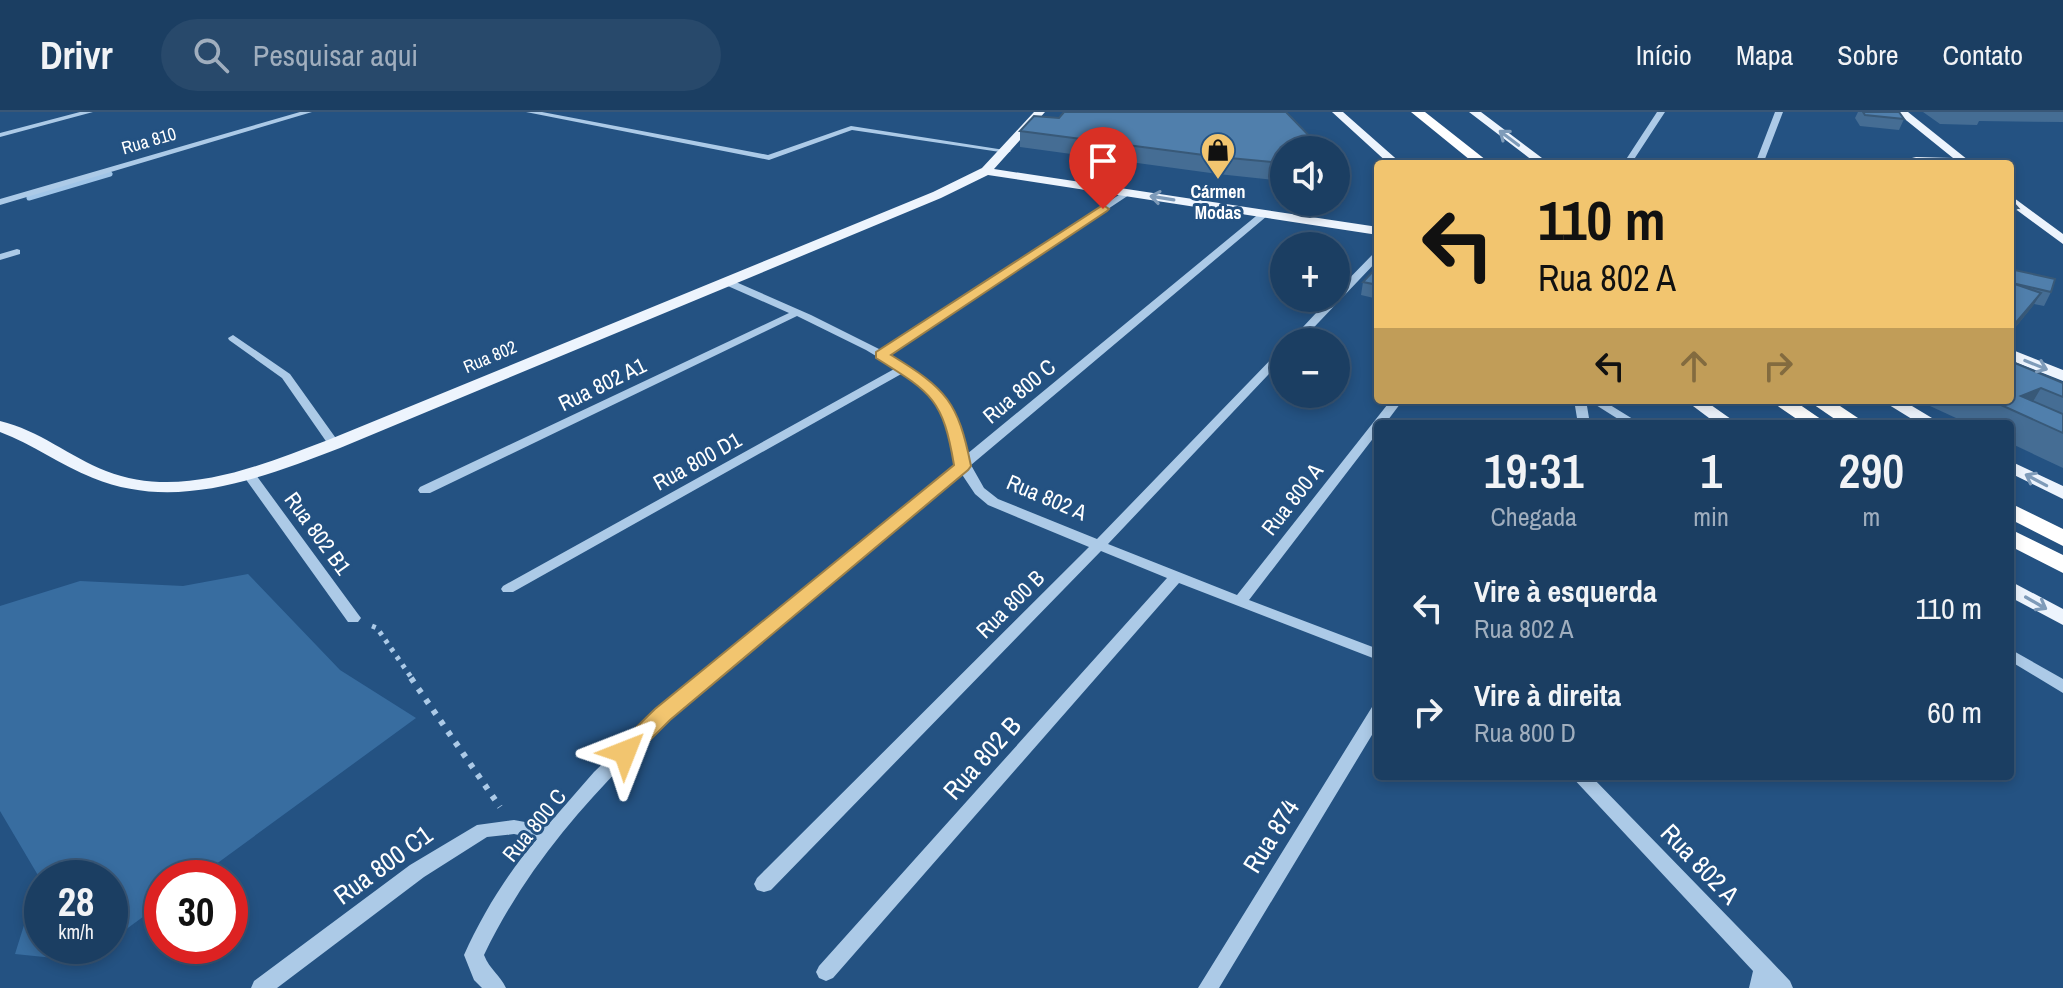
<!DOCTYPE html>
<html lang="pt">
<head>
<meta charset="utf-8">
<style>
  :root { --surface:#1b3e62; --page:#28496b; --text:#f1f3f6; --muted:#a0aebe; --line:#395777 }
  body { margin:0; font-family:"Archivo Narrow",sans-serif; background:var(--page); color:var(--text); height:100vh; display:flex; flex-direction:column; font-size:30px; white-space:nowrap }
  * { box-sizing:border-box; margin:0 }
  p { font-size:26px; color:var(--muted) }
  .icon { flex:none; width:44px; height:44px; fill:none; stroke:currentColor; stroke-width:2; stroke-linecap:round; stroke-linejoin:round }
  .map { position:relative; flex:1; overflow:hidden }
  .panel { position:absolute; left:1374px; top:308px; width:640px; height:360px; display:flex; flex-direction:column; background:var(--surface); border-radius:8px; box-shadow:0 4px 12px #0003,0 0 0 2px var(--line) }
  .panel>* { flex:none }
  .banner { position:absolute; left:1374px; top:48px; width:640px; height:244px; border-radius:8px; box-shadow:0 4px 12px #0003,0 0 0 2px var(--line); background:#f2c56f; color:#111; overflow:hidden }
  .tools { position:absolute; left:1270px; top:24px; display:grid; gap:16px }
  .tools a { display:grid; place-items:center; width:80px; height:80px; border-radius:50%; background:var(--surface); box-shadow:0 4px 12px #0003,0 0 0 2px var(--line); font-size:40px }
  .speed { position:absolute; left:24px; top:748px; display:flex; gap:16px; font-size:40px; font-weight:700; text-align:center }
  .speed>* { display:grid; place-content:center; width:104px; height:104px; border-radius:50%; background:var(--surface); box-shadow:0 4px 12px #0003,0 0 0 2px var(--line); line-height:1 }
  .speed small { font-size:20px; font-weight:400 }
  .speed .limit { border:12px solid #d22; background:#fff; color:#111 }
  .pin { position:absolute; display:grid; place-items:center; width:68px; height:68px; color:#fff; margin:-82px -34px; border-radius:50% 50% 50% 0; rotate:-45deg; box-shadow:0 0 8px #0007 }
  .pin .icon { rotate:45deg }
  .me { position:absolute; width:88px; margin:-44px; rotate:45deg; stroke-linejoin:round; filter:drop-shadow(0 0 6px #0008) }
  .turn { display:flex; align-items:center; gap:28px; height:168px; padding:0 32px; font-size:36px }
  .turn .icon { width:104px; height:104px; stroke-width:2.5 }
  .turn b { display:block; font-size:56px; line-height:68px }
  .lanes { display:flex; align-items:center; height:76px; padding:0 32px; background:#0003; justify-content:center; gap:40px; direction:ltr }
  .lanes .off { opacity:.35 }
  .eta { display:flex; justify-content:space-evenly; align-items:center; height:136px; text-align:center }
  .eta b { font-size:48px; font-weight:600; line-height:56px }
  ul { padding:0; list-style:none }
  li { display:flex; align-items:center; gap:24px; height:104px; padding:0 32px }
  li div { flex:1 }
  li b { display:block; font-size:30px }
  li em { font-style:normal }
  header { display:flex; align-items:center; gap:48px; box-sizing:border-box; height:112px; padding:0 40px; background:var(--surface); border-bottom:2px solid var(--line) }
  header strong { font-size:38px }
  nav { display:flex; gap:44px; margin-inline-start:auto; font-size:28px }
  .search { width:560px; height:72px; background:var(--page); display:flex; align-items:center; gap:20px; box-sizing:border-box; padding:0 28px; border-radius:44px; color:var(--muted); font-size:30px }
  .map>svg:first-child { display:block }
</style>
</head>
<body>
<header>
<strong>Drivr</strong>
<div class="search"><svg class="icon" aria-label="search" viewBox="0 0 24 24"><circle cx="10" cy="10" r="6"/><path d="M15 15l6 6"/></svg>Pesquisar aqui</div>
<nav><a>Início</a><a>Mapa</a><a>Sobre</a><a>Contato</a></nav>
</header>
<div class="map">
<svg width="2063" height="876" viewBox="0 0 2063 876">
  <rect width="100%" height="100%" fill="#245282"/>
  <path fill="#386da0" d="M248 462 340 558 416 606 197 766H162V791L110 829V766H42V834H103L83 849 15 842 39 765 0 699V494L80 469 183 474Z"/>
  <g fill="none" stroke-linecap="round" stroke-linejoin="round">
    <path stroke="#a0c5e8" stroke-width="5" d="M29 86 110 62"/>
    <path stroke="#accae7" stroke-width="5" stroke-dasharray="4 6" stroke-linecap="butt" d="M372 514 377 516 413 568"/>
    <path stroke="#accae7" stroke-width="6" stroke-dasharray="5 8" stroke-linecap="butt" d="M411 566 500 695"/>
    <path fill="#accae7" fill-rule="evenodd" d="M80 0H93L0 25V21Z
      M300 0H312L0 93V87Z
      M526 0H542L768 43 851 14 1011 39 1007 41 852 18 769 48Z
      M1657 0H1665L1631 52H1623Z
      M1775 0H1783L1763 52H1755Z
      M1125 79 1132 81 889 242C936 270 953 289 967 342L1261 100H1267V104L971 353 984 376 998 387 1097 427 1280 238 1284 237V246L1108 432 1237 483 1391 288H1403L1385 312H1378V320L1249 488 1378 537V548L1179 471 833 866 826 869 819 866 816 860 819 854 1167 466 1101 439 771 778 764 780 757 778 754 772 757 766 1089 435 988 393 975 382 961 361C899 413 837 465 774 518 663 611 548 709 484 843 490 858 500 863 506 876H482L474 868 464 843C483 801 507 762 537 727L514 722 487 725 424 765 277 876H251L254 869 410 753 477 713 514 708 547 714 594 660 658 599 957 350C945 306 943 289 903 261L513 480H503L501 477 503 474 896 256 866 238 797 204 430 381H420L418 378 420 375 789 201 721 171V167H729L811 203 881 238Z
      M17 137 20 138V142L0 148V142Z
      M1378 139V148L1300 230H1289L1330 186H1336V180L1375 140Z
      M233 223 290 262 340 332 338 335H330L282 266 229 228 228 226Z
      M1574 288H1586L1590 312H1578Z
      M1588 288H1602L1641 312H1626Z
      M248 358 253 359 358 502 361 506 358 510H348L242 362Z
      M2010 537 2063 567V581L2010 549Z
      M1378 593V613L1219 876H1198L1372 595Z
      M1571 664H1591L1771 849 1790 869 1793 876H1749L1753 859Z"/>
    <path fill="#edf4fd" fill-rule="evenodd" d="M1034 0H1045L994 57 1378 115V123L988 63 941 86 340 336C262 366 176 400 93 366 60 353 33 332 0 320V309C39 318 70 345 106 359 180 388 259 354 328 328L933 80 982 56Z
      M1332 0H1343L1402 52H1389Z
      M1469 0H1481L1550 52H1537Z
      M1896 0H1908L1973 52 1912 50V46L1916 45 1953 46Z
      M2010 83 2063 122V132L2010 93Z
      M2010 237 2063 258V269L2010 248Z
      M1685 288H1704L1738 312H1717Z
      M1881 288H1902L1942 312H1920Z
      M2010 349 2063 374V387L2010 361Z
      M2010 469 2063 497V513L2010 485Z"/>
    <path fill="#fff" fill-rule="evenodd" d="M1411 0H1425L1491 52H1475Z
      M1769 288H1793L1828 312H1804Z
      M1807 288H1831L1867 312H1842Z
      M2010 391 2063 417V434L2010 407Z
      M2010 417 2063 443V461L2010 434Z"/>
  </g>
  <path fill="#456d94" d="M1858 0H1899L1904 7 1899 18 1860 14 1855 6Z
    M1923 0H2063V10L1979 9 1977 13 1940 12Z
    M1059 6 1284 38V69L1218 62 1020 35V19Z
    M1336 52 1340 57 1338 74 1336 73Z
    M2010 87 2018 96 2012 108H2010Z
    M1378 154V187L1361 183 1363 170Z
    M2010 157 2051 180 2044 194 2034 192 2010 222Z
    M2010 249 2063 271V356L2010 331V312H1969L1917 288H2010Z"/>
  <path fill="#385978" d="M2041 181 2033 194 2010 222 2013 214Z
    M2041 276 2025 303 2021 284Z"/>
  <path fill="#507fac" stroke="#385978" stroke-width="2" d="M1064 0H1286L1323 38H1284V51L1219 45 1020 19 1034 4 1059 6Z
    M1863 0H1899L1904 7 1865 3Z
    M2010 87 2018 96 2010 95Z
    M2010 118 2015 119 2010 131Z
    M1378 154V173L1363 170Z
    M2010 157 2055 167 2051 180 2012 171 2041 181 2013 214 2010 213Z
    M2010 249 2063 271V285L2041 276 2021 284 2063 302V321L1990 288H2010Z"/>
  <defs><path id="oneway-shaft" d="M-6 0H5M1.5-3L5.5 0L1.5 3" fill="none" stroke-width="1.6" stroke-linecap="round" stroke-linejoin="round" transform="scale(2)"/></defs>
  <g stroke="#7e9bb9">
    <use href="#oneway-shaft" transform="translate(1509 26) rotate(-143)"/>
    <use href="#oneway-shaft" transform="translate(1162 86) rotate(-171)"/>
    <use href="#oneway-shaft" transform="translate(2036 253) rotate(22)"/>
    <use href="#oneway-shaft" transform="translate(2036 368) rotate(-152)"/>
    <use href="#oneway-shaft" transform="translate(2036 491) rotate(30)"/>
  </g>
  <path fill="#f2c56f" stroke="#9d8048" stroke-width="2" d="M1103 93 1109 97 1107 99 891 243C947 277 958 290 971 354L968 358 670 608 633 645 625 648 617 645 614 640 617 634 655 597 954 353C943 287 932 281 876 246V240Z"/>
  <defs>
    <g id="shop-pin" transform="scale(1.8)"><path d="M0 17L-7.5 6A9.5 9.5 0 1 1 7.5 6Z" fill="#f2c56f" stroke="#245282"/><path d="M-5-2.5h2.3a2.7 3.5 0 0 1 5.4 0H5L5.5 6h-11ZM-1.5-2.5h3a1.5 2.3 0 0 0-3 0Z" fill="#111"/></g>
  </defs>
  <g fill-rule="evenodd">
    <use href="#shop-pin" x="1218" y="38"/>
  </g>
  <g text-anchor="middle" stroke-width="6" stroke-linejoin="round" paint-order="stroke">
    <g font-size="18" fill="#fff" stroke="#245282">
      <text transform="translate(149 29) rotate(-16)" y="6">Rua 810</text>
      <text transform="translate(490 245) rotate(-23)" y="6">Rua 802</text>
    </g>
    <g font-size="18" font-weight="bold" fill="#fff" stroke="#245282">
      <text x="1218" y="86">Cármen<tspan x="1218" dy="21">Modas</tspan></text>
    </g>
    <g font-size="22" fill="#fff" stroke="#245282">
      <text transform="translate(602 272) rotate(-26)" y="8">Rua 802 A1</text>
      <text transform="translate(1019 279) rotate(-40)" y="8">Rua 800 C</text>
      <text transform="translate(697 349) rotate(-29)" y="8">Rua 800 D1</text>
      <text transform="translate(1047 385) rotate(23)" y="8">Rua 802 A</text>
      <text transform="translate(1292 387) rotate(-52)" y="8">Rua 800 A</text>
      <text transform="translate(318 421) rotate(54)" y="8">Rua 802 B1</text>
      <text transform="translate(1010 492) rotate(-45)" y="8">Rua 800 B</text>
      <text transform="translate(534 713) rotate(-51)" y="8">Rua 800 C</text>
    </g>
    <g font-size="26" fill="#fff" stroke="#245282">
      <text transform="translate(982 646) rotate(-48)" y="9">Rua 802 B</text>
      <text transform="translate(1271 724) rotate(-58)" y="9">Rua 874</text>
      <text transform="translate(1700 752) rotate(46)" y="9">Rua 802 A</text>
      <text transform="translate(383 753) rotate(-36)" y="9">Rua 800 C1</text>
    </g>
  </g>
</svg>
<div class="tools">
<a><svg class="icon" aria-label="sound" viewBox="0 0 24 24"><path d="M4 9h4l5-4v14l-5-4H4zM17 9q2 3 0 6"/></svg></a>
<a>+</a>
<a>−</a>
</div>
<div class="speed"><div>28<small>km/h</small></div><div class="limit">30</div></div>
<div class="pin" style="left:1103px;top:97px;background:#d93025"><svg class="icon" aria-label="arrive" viewBox="0 0 24 24"><path d="M6 21V4h12l-3 4 3 4H6"/></svg></div>
<svg class="me" style="left:625px;top:640px" viewBox="-20 -20 40 40"><path d="M0-17L14 15 0 8-14 15z" fill="#f2c56f" stroke="#fff" stroke-width="4"/></svg>
<div class="banner">
<div class="turn"><svg class="icon" aria-label="left" viewBox="0 0 24 24"><path d="M17 20v-9H6M10 6l-5 5 5 5"/></svg><div><b>110 m</b>Rua 802 A</div></div>
<div class="lanes"><svg class="icon" aria-label="left" viewBox="0 0 24 24"><path d="M17 20v-9H6M10 6l-5 5 5 5"/></svg><svg class="icon off" aria-label="ahead" viewBox="0 0 24 24"><path d="M12 20V5M6 11l6-6 6 6"/></svg><svg class="icon off" aria-label="right" viewBox="0 0 24 24"><path d="M7 20v-9h11M14 6l5 5-5 5"/></svg></div>
</div>
<section class="panel">
<div class="eta">
<div><b>19:31</b><p>Chegada</p></div>
<div><b>1</b><p>min</p></div>
<div><b>290</b><p>m</p></div>
</div>
<ul>
<li><svg class="icon" aria-label="left" viewBox="0 0 24 24"><path d="M17 20v-9H6M10 6l-5 5 5 5"/></svg><div><b>Vire à esquerda</b><p>Rua 802 A</p></div><em>110 m</em></li>
<li><svg class="icon" aria-label="right" viewBox="0 0 24 24"><path d="M7 20v-9h11M14 6l5 5-5 5"/></svg><div><b>Vire à direita</b><p>Rua 800 D</p></div><em>60 m</em></li>
</ul>
</section>
</div>
</body>
</html>
